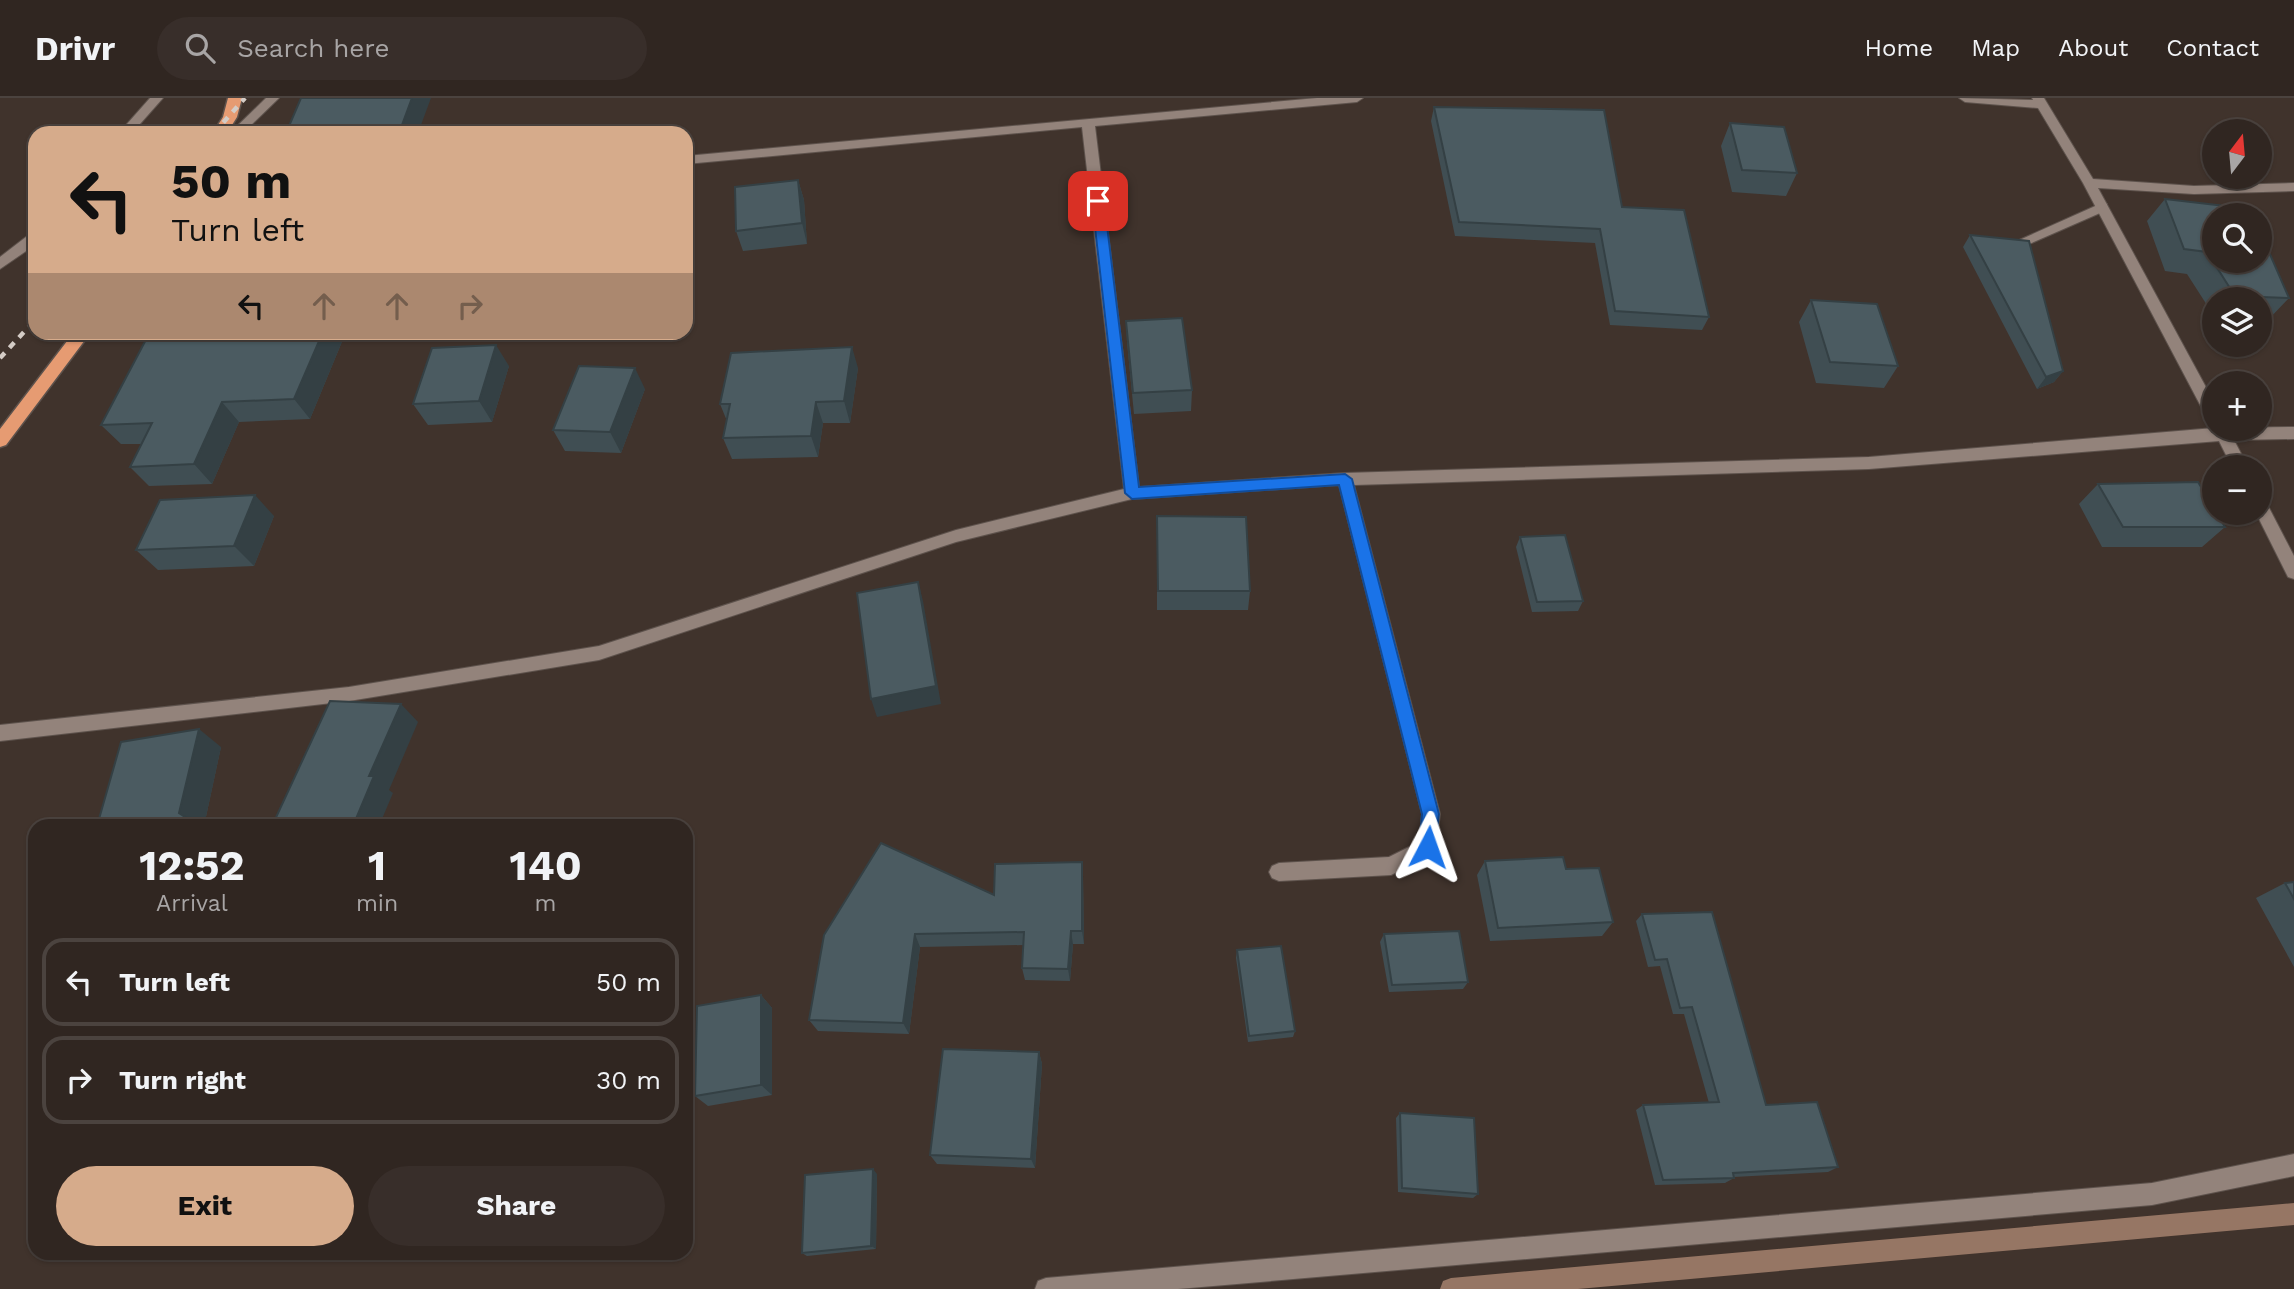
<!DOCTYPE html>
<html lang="en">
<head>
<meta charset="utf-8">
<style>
  :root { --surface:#302621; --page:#382e2a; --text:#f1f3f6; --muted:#a8a5a5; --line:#4b433f; --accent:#d6ab8b }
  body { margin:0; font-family:"Work Sans",sans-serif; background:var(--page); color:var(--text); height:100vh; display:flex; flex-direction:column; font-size:26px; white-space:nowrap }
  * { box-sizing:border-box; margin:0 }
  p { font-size:23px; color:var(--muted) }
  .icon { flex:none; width:38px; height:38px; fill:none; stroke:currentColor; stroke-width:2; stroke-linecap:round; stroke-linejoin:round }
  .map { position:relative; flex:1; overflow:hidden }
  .drawer { position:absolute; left:28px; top:721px; width:665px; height:441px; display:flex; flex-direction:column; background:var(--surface); border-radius:21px; box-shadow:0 2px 5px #0004,0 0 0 2px var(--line) }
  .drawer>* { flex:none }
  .hud { position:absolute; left:28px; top:28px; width:665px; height:214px; border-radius:21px; box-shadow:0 2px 5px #0004,0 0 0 2px var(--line); background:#d6ab8b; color:#111; overflow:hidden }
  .needle { width:46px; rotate:16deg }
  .fabs { position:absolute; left:2202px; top:21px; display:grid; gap:14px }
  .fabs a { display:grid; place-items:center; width:70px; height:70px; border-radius:50%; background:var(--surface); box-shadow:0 2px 5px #0004,0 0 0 2px var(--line); font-size:35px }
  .pin { position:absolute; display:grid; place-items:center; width:60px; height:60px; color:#fff; margin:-30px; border-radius:14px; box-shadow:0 4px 10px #0006 }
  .me { position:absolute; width:77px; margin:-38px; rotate:4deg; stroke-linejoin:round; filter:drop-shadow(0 0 5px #0008) }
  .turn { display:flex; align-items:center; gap:24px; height:147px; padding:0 28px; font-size:32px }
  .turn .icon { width:91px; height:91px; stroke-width:2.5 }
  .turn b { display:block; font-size:49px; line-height:60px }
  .lanes { display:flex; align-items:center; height:66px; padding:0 28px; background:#0003; justify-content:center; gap:35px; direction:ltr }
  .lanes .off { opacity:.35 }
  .eta { display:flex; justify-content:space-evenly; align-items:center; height:119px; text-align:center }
  .eta b { font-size:42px; font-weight:700; line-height:49px }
  .primary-button { display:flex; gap:14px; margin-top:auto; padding:14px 28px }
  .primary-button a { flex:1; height:80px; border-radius:42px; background:var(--accent); color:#111; font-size:28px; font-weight:700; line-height:80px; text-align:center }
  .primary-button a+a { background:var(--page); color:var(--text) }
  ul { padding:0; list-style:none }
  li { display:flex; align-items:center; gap:21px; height:88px; margin:0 14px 10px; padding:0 14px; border:4px solid var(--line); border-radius:21px }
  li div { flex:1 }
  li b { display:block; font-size:26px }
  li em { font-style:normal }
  header { display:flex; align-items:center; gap:42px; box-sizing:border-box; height:98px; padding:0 35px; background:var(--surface); border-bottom:2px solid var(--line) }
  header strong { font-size:33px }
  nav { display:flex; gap:38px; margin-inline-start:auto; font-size:24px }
  .search { width:490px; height:63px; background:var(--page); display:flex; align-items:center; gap:18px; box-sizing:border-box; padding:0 24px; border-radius:38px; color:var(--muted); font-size:26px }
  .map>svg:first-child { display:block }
</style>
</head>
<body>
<header>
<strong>Drivr</strong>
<div class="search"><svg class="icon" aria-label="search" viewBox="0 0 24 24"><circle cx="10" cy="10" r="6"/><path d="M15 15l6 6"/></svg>Search here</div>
<nav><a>Home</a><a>Map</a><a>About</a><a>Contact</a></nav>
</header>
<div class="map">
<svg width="2294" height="1191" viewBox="0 0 2294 1191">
  <rect width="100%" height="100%" fill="#40332c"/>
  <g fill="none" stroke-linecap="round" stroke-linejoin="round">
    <path fill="#967664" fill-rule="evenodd" d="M2294 1105V1127L1578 1191H1440L1443 1183 1451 1180Z"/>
    <g stroke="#5d524c" stroke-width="2">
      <path id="service" d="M2102 105 2107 106V112L2018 151 2013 152 2006 148Z"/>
    </g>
    <g stroke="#5d524c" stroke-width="2">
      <path id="minor" d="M150 0H163L132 35H119Z
        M1317 0H1363L1357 4 1095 28 1139 389 1345 375 1869 359 2214 330 2294 329V341L2234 342 2248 369H2232L2219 343 1869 371 1354 387 1440 716 1435 755 1391 777 1279 783 1272 780 1269 774 1272 768 1279 765 1389 759 1419 744 1422 716 1339 387 1132 401 956 444 599 562 349 603 0 643V627L349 589 599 548 956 432 1124 391 1082 29 686 66V58Z
        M1959 0 2033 2 2032 0H2044L2093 81 2194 88 2294 85V93L2194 96 2098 90 2214 304V323L2206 318 2083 85 2038 10 1965 4Z
        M35 132V145L32 149 0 171V159Z
        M2259 400 2265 402 2294 458V481L2288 479 2256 415H2259Z
        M2294 1056V1078L2152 1107 1178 1191H1035L1038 1183 1046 1180 2152 1085Z"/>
    </g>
    <g stroke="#5d524c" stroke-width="2">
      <path id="tertiary" d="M266 0H279L243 35H230Z"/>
    </g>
    <g stroke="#5d524c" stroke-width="3">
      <path id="trunk" d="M228 0H242L237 19 227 35H213L223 19Z
        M74 234H91L6 347 0 349V331Z"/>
    </g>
    <use href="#service" fill="#93837b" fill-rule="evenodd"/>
    <use href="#minor" fill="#93837b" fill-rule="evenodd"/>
    <use href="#tertiary" fill="#93837b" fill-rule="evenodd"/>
    <use href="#trunk" fill="#e69b72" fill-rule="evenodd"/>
    <path stroke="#d4ccc6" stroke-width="4.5" stroke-dasharray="7 7" stroke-linecap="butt" d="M214 35 245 0
      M0 260 35 222"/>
  </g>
  <path fill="#404e53" d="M1434 9 1622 109 1709 219 1702 232 1610 227 1595 145 1455 138 1431 23Z
    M1730 25 1797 75 1786 98 1732 94 1721 48Z
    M798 82 804 102 807 146 743 153 736 133Z
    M2165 101 2289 200 2268 222H2259V201H2214V218L2187 176 2165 173 2147 123Z
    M1970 137 2063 273 2054 284 2037 291 1963 149Z
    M1811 202 1898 268 1884 290 1816 285 1799 224Z
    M1126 223 1192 292 1191 313 1134 316 1127 244Z
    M346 234 310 321 239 324 212 386 149 388 130 369 141 346H121L101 327Z
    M509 268 492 324 428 327 413 306Z
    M858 270 850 325H823L818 359 732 361 723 340 727 323 720 306Z
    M645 291 621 355 565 353 553 332Z
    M2098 386 2225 429 2202 449H2102L2079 406Z
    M274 418 254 468 158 472 136 452Z
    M1157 418 1250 493 1248 512H1157Z
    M1520 439 1583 503 1578 513 1532 514 1516 449Z
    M221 649 204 728H97Z
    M1485 763 1566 771 1613 824 1602 838 1490 843 1477 777Z
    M1082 764 1083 778 1084 846H1073L1070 883 1025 882 1022 870 1024 847 920 849 909 936 818 933 809 922 824 837 994 797Z
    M2294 784V869L2256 800 2285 785Z
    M1642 816 1766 1007 1838 1069 1828 1074 1734 1079V1080L1725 1085 1655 1087 1636 1012 1643 1007 1709 1005 1684 916H1673L1660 868 1648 869 1636 823Z
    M1384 836 1468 884 1463 891 1389 894 1380 844Z
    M1237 852 1295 933 1293 939 1248 944 1236 860Z
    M761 897 772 910V997L708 1008 695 998Z
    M1039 954 1042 966 1035 1070 937 1066 930 1057Z
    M1400 1015 1478 1096 1473 1100 1398 1094 1396 1020Z
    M877 1076 876 1151 807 1158 802 1155Z"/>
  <path fill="#344044" d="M412 0H431L418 35H399Z
    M798 82 804 102 807 146 802 125Z
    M323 234H346L310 321 294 301Z
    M496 247 509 268 492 324 479 303Z
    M852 249 858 270 850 325 844 303Z
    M635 270 645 291 621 355 610 334Z
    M2063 273 2054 284 2037 291 2046 279Z
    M222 304 239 324 212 386 194 366Z
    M816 304 823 325 818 359 811 338Z
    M255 397 274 418 254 468 234 448Z
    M918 484 923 503 941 606 877 619 871 601Z
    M401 606 418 624 389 692 393 695 379 728H353L369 678Z
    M199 631 221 649 204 728H199L179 715Z
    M1082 764 1083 778 1084 846 1082 833Z
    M1071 833 1073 846 1070 883 1068 871Z
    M915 836 920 849 909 936 903 925Z
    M761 897 772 910V997L761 987Z
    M1039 954 1042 966 1035 1070 1031 1061Z
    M873 1071 877 1076 876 1151 871 1148Z"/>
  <path fill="#4b5b61" stroke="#344044" stroke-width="2" d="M301 0H412L399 35H286Z
    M1434 9 1604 12 1622 109 1684 112 1709 219 1615 213 1600 131 1459 124Z
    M1730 25 1784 29 1797 75 1742 72Z
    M798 82 802 125 736 133 735 89Z
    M2165 101 2251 111 2253 117H2214V163H2259V131L2289 200 2235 198 2207 154 2184 151Z
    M1970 137 2029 143 2063 273 2046 279Z
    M1811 202 1877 206 1898 268 1830 264Z
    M1182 220 1192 292 1133 295 1126 223Z
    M150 234H323L294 301 222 304 194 366 130 369 152 325 101 327Z
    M496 247 479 303 413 306 432 250Z
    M852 249 844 303 816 304 811 338 723 340 730 306H720L731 255Z
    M579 268 635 270 610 334 553 332Z
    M2198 384 2214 410V415H2217L2225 429H2123L2098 386Z
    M255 397 234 448 136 452 160 402Z
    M1157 418 1246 419 1250 493H1158Z
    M1565 437 1583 503 1537 504 1520 439Z
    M918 484 936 588 871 601 857 495Z
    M330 603 401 606 369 678H374L353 728H272Z
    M199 631 179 715 194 725 174 728H97L121 644Z
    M881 745 994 797 995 766 1082 764V833H1071L1068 871 1022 870 1024 834 915 836 903 925 809 922 824 837Z
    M1563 759 1566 771 1599 770 1613 824 1498 830 1485 763Z
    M2294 784V801L2285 785Z
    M1712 814 1766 1007 1817 1004 1838 1069 1733 1075 1734 1080 1663 1082 1643 1007 1719 1004 1692 909 1680 910 1667 861 1655 862 1642 816Z
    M1459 833 1468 884 1392 887 1384 836Z
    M1281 848 1295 933 1249 938 1237 852Z
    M761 897V987L695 998 697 908Z
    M943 951 1039 954 1031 1061 930 1057Z
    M1400 1015 1474 1020 1478 1096 1402 1090Z
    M873 1071 871 1148 802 1155 805 1077Z"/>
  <path fill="#1a73e8" stroke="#114b97" stroke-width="2" d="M1098 99 1104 103 1139 389 1345 376 1352 381 1439 716 1434 755 1428 757 1419 749 1422 716 1339 387 1132 401 1125 395 1092 103Z"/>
</svg>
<div class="fabs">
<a><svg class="needle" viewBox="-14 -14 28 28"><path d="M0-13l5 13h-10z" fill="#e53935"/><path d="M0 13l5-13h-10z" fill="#a8a5a5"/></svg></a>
<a><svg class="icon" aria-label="search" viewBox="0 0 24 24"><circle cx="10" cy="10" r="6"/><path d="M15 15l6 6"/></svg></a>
<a><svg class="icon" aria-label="layers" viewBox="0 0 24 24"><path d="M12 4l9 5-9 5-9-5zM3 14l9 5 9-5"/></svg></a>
<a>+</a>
<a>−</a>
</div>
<div class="pin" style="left:1098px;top:103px;background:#d93025"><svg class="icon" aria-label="arrive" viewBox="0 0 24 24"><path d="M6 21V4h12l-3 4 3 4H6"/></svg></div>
<svg class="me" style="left:1428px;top:749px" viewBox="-20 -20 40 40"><path d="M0-17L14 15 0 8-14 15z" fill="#1a73e8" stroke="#fff" stroke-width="4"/></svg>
<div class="hud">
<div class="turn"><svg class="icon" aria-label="left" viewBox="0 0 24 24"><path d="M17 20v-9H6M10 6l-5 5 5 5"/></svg><div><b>50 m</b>Turn left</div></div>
<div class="lanes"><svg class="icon" aria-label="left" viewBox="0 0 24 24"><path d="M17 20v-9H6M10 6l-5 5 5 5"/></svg><svg class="icon off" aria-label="ahead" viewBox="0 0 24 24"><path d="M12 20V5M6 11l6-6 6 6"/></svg><svg class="icon off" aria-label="ahead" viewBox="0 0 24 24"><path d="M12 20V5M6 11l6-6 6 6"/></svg><svg class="icon off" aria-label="right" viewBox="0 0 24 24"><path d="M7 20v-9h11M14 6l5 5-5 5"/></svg></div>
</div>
<section class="drawer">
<div class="eta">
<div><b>12:52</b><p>Arrival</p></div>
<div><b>1</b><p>min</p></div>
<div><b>140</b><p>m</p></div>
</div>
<ul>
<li><svg class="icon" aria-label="left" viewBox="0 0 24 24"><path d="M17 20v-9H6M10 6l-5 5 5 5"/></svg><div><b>Turn left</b></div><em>50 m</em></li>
<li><svg class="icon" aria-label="right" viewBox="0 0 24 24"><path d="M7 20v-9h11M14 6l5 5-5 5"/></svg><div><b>Turn right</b></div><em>30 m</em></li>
</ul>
<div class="primary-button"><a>Exit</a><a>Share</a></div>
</section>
</div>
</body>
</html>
